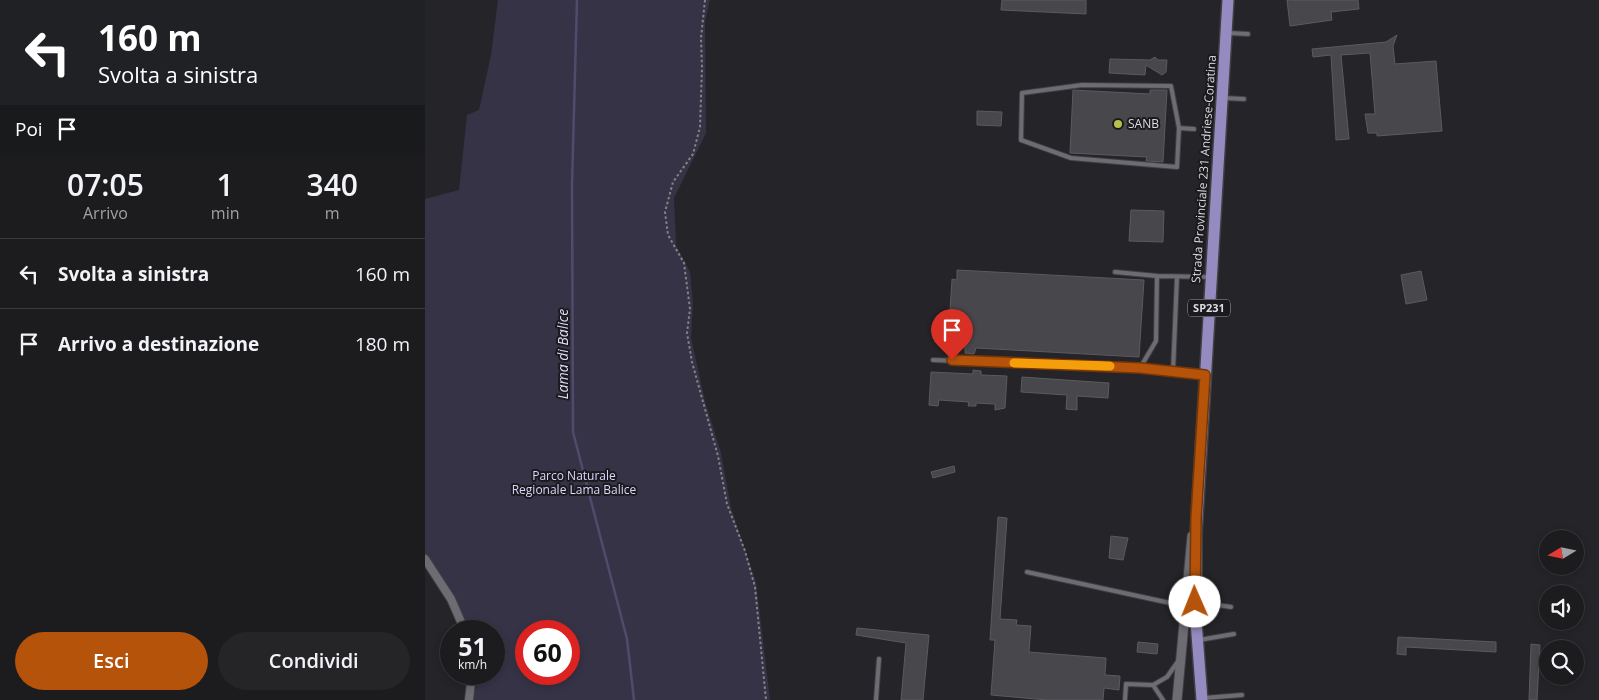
<!DOCTYPE html>
<html lang="it">
<head>
<meta charset="utf-8">
<style>
  :root { --surface:#1c1b1e; --page:#252427; --text:#f1f3f6; --muted:#a0a1a4; --line:#3a393c; --accent:#b45309 }
  body { margin:0; font-family:"Open Sans",sans-serif; background:var(--page); color:var(--text); height:100vh; display:flex; flex-direction:column; font-size:19px; white-space:nowrap }
  * { box-sizing:border-box; margin:0 }
  p { font-size:16px; color:var(--muted) }
  .icon { flex:none; width:28px; height:28px; fill:none; stroke:currentColor; stroke-width:2; stroke-linecap:round; stroke-linejoin:round }
  .map { position:relative; flex:1; overflow:hidden }
  .drawer { display:flex; flex-direction:column; background:var(--surface); width:425px }
  .drawer>* { flex:none }
  .hud { background:#202124; color:#fff; overflow:hidden }
  .needle { width:32px; rotate:260deg }
  .tools { position:absolute; left:1114px; top:530px; display:grid; gap:10px }
  .tools a { display:grid; place-items:center; width:45px; height:45px; border-radius:50%; background:var(--surface); box-shadow:0 2px 8px #0003,0 0 0 1px var(--line); font-size:25px }
  .speed { position:absolute; left:15px; top:620px; display:flex; gap:10px; font-size:25px; font-weight:700; text-align:center }
  .speed>* { display:grid; place-content:center; width:65px; height:65px; border-radius:50%; background:var(--surface); box-shadow:0 2px 8px #0003,0 0 0 1px var(--line); line-height:1 }
  .speed small { font-size:12px; font-weight:400 }
  .speed .limit { border:8px solid #d22; background:#fff; color:#111 }
  .pin { position:absolute; display:grid; place-items:center; width:42px; height:42px; color:#fff; margin:-51px -21px; border-radius:50% 50% 50% 0; rotate:-45deg; box-shadow:0 0 5px #0007 }
  .pin .icon { rotate:45deg }
  .me { position:absolute; width:55px; margin:-28px; rotate:359deg; stroke-linejoin:round; filter:drop-shadow(0 0 4px #0008) }
  .turn { display:flex; align-items:center; gap:18px; height:105px; padding:0 15px; font-size:22px }
  .turn .icon { width:65px; height:65px; stroke-width:2.5 }
  .turn b { display:block; font-size:35px; line-height:42px }
  .then { display:flex; align-items:center; height:48px; padding:0 15px; background:#0003; gap:10px; font-size:19px }
  .eta { display:flex; justify-content:space-evenly; align-items:center; height:85px; text-align:center }
  .eta b { font-size:30px; font-weight:600; line-height:35px }
  .button { display:flex; gap:10px; margin-top:auto; padding:10px 15px }
  .button a { flex:1; height:58px; border-radius:30px; background:var(--accent); color:#fff; font-size:20px; font-weight:600; line-height:58px; text-align:center }
  .button a+a { background:var(--page); color:var(--text) }
  ul { padding:0; list-style:none }
  li { display:flex; align-items:center; gap:15px; height:70px; padding:0 15px; border-top:1px solid var(--line) }
  li div { flex:1 }
  li b { display:block; font-size:19px }
  li em { font-style:normal }
  main { display:flex; flex:1; min-height:0 }
  .map>svg:first-child { display:block }
</style>
</head>
<body>
<main>
<section class="drawer">
<div class="hud">
<div class="turn"><svg class="icon" aria-label="left" viewBox="0 0 24 24"><path d="M17 20v-9H6M10 6l-5 5 5 5"/></svg><div><b>160 m</b>Svolta a sinistra</div></div>
<div class="then">Poi<svg class="icon" aria-label="arrive" viewBox="0 0 24 24"><path d="M6 21V4h12l-3 4 3 4H6"/></svg></div>
</div>
<div class="eta">
<div><b>07:05</b><p>Arrivo</p></div>
<div><b>1</b><p>min</p></div>
<div><b>340</b><p>m</p></div>
</div>
<ul>
<li><svg class="icon" aria-label="left" viewBox="0 0 24 24"><path d="M17 20v-9H6M10 6l-5 5 5 5"/></svg><div><b>Svolta a sinistra</b></div><em>160 m</em></li>
<li><svg class="icon" aria-label="arrive" viewBox="0 0 24 24"><path d="M6 21V4h12l-3 4 3 4H6"/></svg><div><b>Arrivo a destinazione</b></div><em>180 m</em></li>
</ul>
<div class="button"><a>Esci</a><a>Condividi</a></div>
</section>
<div class="map">
<svg width="1174" height="700" viewBox="0 0 1174 700">
  <rect width="100%" height="100%" fill="#252428"/>
  <path fill="#373347" fill-rule="evenodd" d="M73 0H285L280 22 281 133 249 198 251 245 265 272 268 304 266 338 280 401 296 453 306 508 331 582 345 700H46L52 685 49 674H69V631H38L31 608 0 562V199L34 190 42 115 54 110 66 55ZM101 631H144V674H101Z"/>
  <g fill="none" stroke-linecap="round" stroke-linejoin="round">
    <path stroke="#514a6d" stroke-width="2.5" d="M152 0 147 184 148 432 202 639 209 700"/>
  </g>
  <path fill="#48474c" stroke="#5b5a60" d="M577 0H661V14L576 10Z
    M862 0H933L934 9 906 12 907 20 865 26Z
    M972 35 968 46 970 64 1011 61 1017 131 952 136V133H943L940 114H950L945 53 916 55 924 139 911 140 906 55 888 57 887 49 961 42Z
    M730 57 733 60H742L741 72 737 75 721 65 720 75 684 73 685 59 725 60Z
    M648 90 725 94V90H742L738 162 721 161 722 157 645 153Z
    M552 111 577 112 576 126 552 125Z
    M706 210 739 211 738 242 704 241Z
    M532 270 719 280 714 357 551 348 549 354 540 353V347L528 346 529 327H524L527 279 532 280Z
    M996 271 1002 300 981 304 976 275Z
    M548 370 556 371V375L582 376 580 408 570 410V404L551 403V406H543L544 402 514 400 513 406 504 405 506 372 548 374Z
    M597 377 684 383 683 398 652 396V410L641 409 642 395 596 392Z
    M529 466 530 472 508 478 506 472Z
    M573 517 582 518 575 619 592 620 591 625 606 626 604 652 681 658 680 675 695 676 694 690 679 688 678 700H622L566 695 570 640H565Z
    M686 536 703 538 698 560 684 558Z
    M432 628 504 635 498 700H476L481 643 431 635Z
    M973 637 1071 642V652L981 647V655L972 654Z
    M713 642 733 644 732 654 712 652Z
    M1106 644 1115 645 1112 700H1104Z"/>
  <g fill="none" stroke-linecap="round" stroke-linejoin="round">
    <g stroke="#403f43" stroke-width="6">
      <path id="service" d="M804 33 823 34
        M799 98 819 99
        M754 128 746 86 657 85 597 93 596 140 646 158 752 167 754 128 769 129
        M690 272 732 276
        M508 360 715 368 731 341 732 276 786 277
        M715 368 780 375
        M748 372 752 277
        M602 572 759 606
        M773 602 806 607
        M774 640 809 634
        M779 698 817 695
        M451 700 454 659
        M700 700 701 684 728 685
        M738 700 728 685 742 677 754 660"/>
    </g>
    <g stroke="#403f43" stroke-width="10">
      <path id="minor" d="M0 559 26 599 40 631
        M44 700 47 674"/>
    </g>
    <g stroke="#403f43" stroke-width="11">
      <path id="tertiary" d="M752 700 767 536"/>
    </g>
    <g stroke="#403f43" stroke-width="14">
      <path id="primary" d="M777 700 771 621V534L803 0"/>
    </g>
    <path stroke="#848487" stroke-width="2" stroke-dasharray="2.5 2.5" stroke-linecap="butt" d="M280 0 276 38 277 68 275 127 268 154 248 182 240 212 243 235 259 263 265 309 262 333 267 362 293 456 302 504 320 551 330 587 341 700"/>
    <use href="#service" stroke="#6d6c72" stroke-width="4"/>
    <use href="#minor" stroke="#6d6c72" stroke-width="8"/>
    <use href="#tertiary" stroke="#6d6c72" stroke-width="9"/>
    <use href="#primary" stroke="#968bc1" stroke-width="11"/>
  </g>
  <g fill="none" stroke-linecap="round" stroke-linejoin="round">
    <g stroke="#753606" stroke-width="12">
      <path id="route" d="M527 360 715 368 780 375 771 518 770 602"/>
    </g>
    <use href="#route" stroke="#b45309" stroke-width="9"/>
    <path stroke="#f59e0b" stroke-width="9" d="M589 363 685 366"/>
  </g>
  <circle fill="#b7c147" stroke="#1b1a1f" stroke-width="2" cx="693" cy="124" r="5"/>
  <g text-anchor="middle" stroke-width="4" stroke-linejoin="round" paint-order="stroke">
    <rect fill="#1b1a1f" stroke="#a3a2a6" stroke-width="1" x="763" y="299.5" width="42" height="17" rx="4"/>
    <g font-size="11" font-weight="bold" fill="#dddde0">
      <text x="784" y="312">SP231</text>
    </g>
    <g font-size="12" fill="#dddde0" stroke="#1b1a1f" text-anchor="start">
      <text x="703" y="128">SANB</text>
    </g>
    <g font-size="12" fill="#dddde0" stroke="#1b1a1f">
      <text transform="translate(779 169) rotate(-86)" y="4">Strada Provinciale 231 Andriese-Coratina</text>
    </g>
    <g font-size="12" fill="#ddd6fd" stroke="#1b1a1f">
      <text x="149" y="480">Parco Naturale<tspan x="149" dy="14">Regionale Lama Balice</tspan></text>
    </g>
    <g font-size="14" font-style="italic" fill="#e1ddf7" stroke="#1b1a1f">
      <text transform="translate(138 354) rotate(-90)" y="5">Lama di Balice</text>
    </g>
  </g>
</svg>
<div class="tools">
<a><svg class="needle" viewBox="-14 -14 28 28"><path d="M0-13l5 13h-10z" fill="#e53935"/><path d="M0 13l5-13h-10z" fill="#a0a1a4"/></svg></a>
<a><svg class="icon" aria-label="sound" viewBox="0 0 24 24"><path d="M4 9h4l5-4v14l-5-4H4zM17 9q2 3 0 6"/></svg></a>
<a><svg class="icon" aria-label="search" viewBox="0 0 24 24"><circle cx="10" cy="10" r="6"/><path d="M15 15l6 6"/></svg></a>
</div>
<div class="speed"><div>51<small>km/h</small></div><div class="limit">60</div></div>
<div class="pin" style="left:527px;top:360px;background:#d93025"><svg class="icon" aria-label="arrive" viewBox="0 0 24 24"><path d="M6 21V4h12l-3 4 3 4H6"/></svg></div>
<svg class="me" style="left:770px;top:602px" viewBox="-20 -20 40 40"><circle r="19" fill="#fff"/><path d="M0-13L10 11 0 6-10 11z" fill="#b45309"/></svg>
</div>
</main>
</body>
</html>
